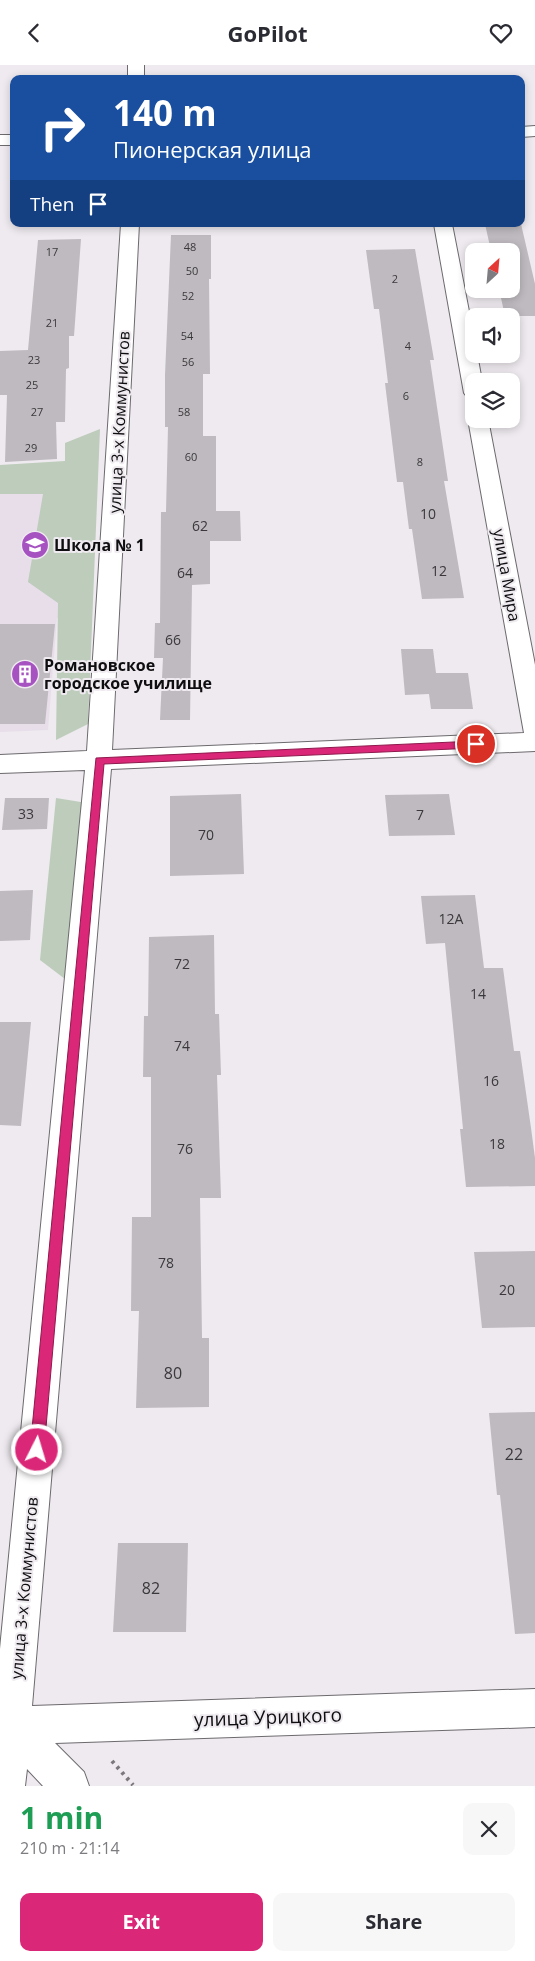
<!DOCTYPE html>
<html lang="en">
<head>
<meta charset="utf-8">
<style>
  :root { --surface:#fff; --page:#f7f7f7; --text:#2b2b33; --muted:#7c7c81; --accent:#db2777 }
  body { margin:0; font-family:"Open Sans",sans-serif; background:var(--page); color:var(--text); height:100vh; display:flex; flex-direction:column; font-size:19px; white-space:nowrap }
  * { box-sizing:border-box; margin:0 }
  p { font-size:16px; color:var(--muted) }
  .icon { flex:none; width:28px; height:28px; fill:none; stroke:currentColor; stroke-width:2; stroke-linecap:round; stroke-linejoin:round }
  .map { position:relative; height:1721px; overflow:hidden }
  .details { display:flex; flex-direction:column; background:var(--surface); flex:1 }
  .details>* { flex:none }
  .banner { position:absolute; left:10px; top:10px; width:515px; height:152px; border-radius:10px; box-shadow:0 2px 8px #0003; background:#1a4fa0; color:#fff; overflow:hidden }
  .needle { width:32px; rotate:26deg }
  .fabs { position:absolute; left:465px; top:178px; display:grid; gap:10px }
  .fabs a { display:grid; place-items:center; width:55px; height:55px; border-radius:10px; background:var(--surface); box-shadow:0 2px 8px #0003; font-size:25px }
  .pin { position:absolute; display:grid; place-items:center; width:42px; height:42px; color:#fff; margin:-21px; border:2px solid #fff; border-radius:50%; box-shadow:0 1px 5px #0007 }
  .me { position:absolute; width:55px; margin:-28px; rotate:5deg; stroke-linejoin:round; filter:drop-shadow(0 0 4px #0008) }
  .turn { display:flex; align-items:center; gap:18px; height:105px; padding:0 20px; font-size:22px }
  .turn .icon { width:65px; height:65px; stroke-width:2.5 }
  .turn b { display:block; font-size:35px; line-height:42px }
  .then { display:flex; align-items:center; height:48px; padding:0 20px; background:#0003; gap:10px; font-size:19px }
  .round { display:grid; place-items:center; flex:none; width:52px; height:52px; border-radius:10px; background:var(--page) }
  .overview { display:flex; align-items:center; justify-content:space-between; height:85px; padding:0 20px }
  h1 { font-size:30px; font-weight:700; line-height:38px; color:#1e9e55 }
  .button { display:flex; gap:10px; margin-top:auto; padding:10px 20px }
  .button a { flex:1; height:58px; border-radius:10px; background:var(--accent); color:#fff; font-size:20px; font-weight:700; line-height:58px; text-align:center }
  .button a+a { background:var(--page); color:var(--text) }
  header { display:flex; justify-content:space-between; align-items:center; height:65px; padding:0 20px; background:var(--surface); font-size:22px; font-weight:700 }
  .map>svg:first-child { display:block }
</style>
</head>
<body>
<header><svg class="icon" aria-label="back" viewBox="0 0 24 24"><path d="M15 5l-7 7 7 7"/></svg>GoPilot<svg class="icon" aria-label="heart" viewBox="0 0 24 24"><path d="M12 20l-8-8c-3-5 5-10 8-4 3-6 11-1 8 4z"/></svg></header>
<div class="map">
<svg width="535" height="1721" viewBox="0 0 535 1721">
  <rect width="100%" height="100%" fill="#eeeaef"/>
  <path fill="#e7deea" d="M72 400 69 553H57L48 665 0 667V407Z"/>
  <path fill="#bdccbb" d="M100 364 88 659 56 675 58 538 28 517 43 429H0V400L65 396V378Z
    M56 733 87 738 69 917 40 895Z"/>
  <path fill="#bebabf" d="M485 159H521L535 219V251H505L499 224H511V186H491Z
    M171 170H211V214H209L210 309H203V371H216V446H240L241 476H210V519L192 520 190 655H160L163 593H154L155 558H160L161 447H166L168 362H165V310Z
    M81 174 74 271H69V303L66 304 65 357H56L57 394 5 397 7 330H0V286L28 285 38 175Z
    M415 184 434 295H430L448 416H444L464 533 422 534 412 464H409L403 417H397L385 318H388L379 244H374L366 185Z
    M0 559H55L45 659H0Z
    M401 584H433L436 608H468L473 644H431L429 629 405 630Z
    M241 729 244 809 170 811V731Z
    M449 729 455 770 389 771 385 730Z
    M5 733H49L47 764 2 765Z
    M33 825 30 875 0 876V826Z
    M475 830 484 903H503L514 986H520L531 1063 535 1093V1121L466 1122 460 1064H463L445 878 426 879 421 831Z
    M214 870 215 949H219L221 1010H217L221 1133H200L202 1273H209V1342L136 1343 139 1246H131L132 1152H151V1012H143L144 951H148L149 872Z
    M0 957H31L21 1061 0 1060Z
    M535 1186V1262L482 1263 474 1187Z
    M535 1347V1568L515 1569 500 1430H497L489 1348Z
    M118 1478H188L186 1567H113Z"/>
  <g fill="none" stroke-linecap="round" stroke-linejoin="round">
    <g stroke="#6d6a6e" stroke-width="2">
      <path id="minor" d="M128 0H144V14H128Z
        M535 61V71L521 72V62Z
        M0 70H14V80H0Z
        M121 159H139L112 685 524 668 468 354 474 349V354H488L535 600V686L111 704 32 1641 535 1624V1662L55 1678 84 1707 89 1721H43L27 1704 25 1721H0V1584L85 705 0 708V690L87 686Z
        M434 159H452L474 272V289H477L482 316H474V334L467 332 464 328Z"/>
    </g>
    <path stroke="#7b787c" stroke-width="4" stroke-dasharray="3 4.5" stroke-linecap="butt" d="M112 1696 133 1720"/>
    <use href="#minor" fill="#fff" fill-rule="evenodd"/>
  </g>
  <path fill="#db2777" stroke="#8e194d" d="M476 676 481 679 476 683 104 699 44 1385 42 1390 37 1392 32 1390 30 1385 96 693Z"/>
  <defs>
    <g id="school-disc" transform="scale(1.4375)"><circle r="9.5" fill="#a652c1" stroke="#eeeaef"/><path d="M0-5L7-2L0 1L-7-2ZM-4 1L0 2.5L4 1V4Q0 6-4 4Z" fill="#fff"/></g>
    <g id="building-disc" transform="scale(1.4375)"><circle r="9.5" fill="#a652c1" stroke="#eeeaef"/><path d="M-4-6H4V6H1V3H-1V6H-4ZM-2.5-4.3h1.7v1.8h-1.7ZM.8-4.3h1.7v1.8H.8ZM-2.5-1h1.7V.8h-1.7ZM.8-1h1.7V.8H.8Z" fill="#fff"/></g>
  </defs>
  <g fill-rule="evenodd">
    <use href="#school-disc" x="35" y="480"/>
    <use href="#building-disc" x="25" y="609"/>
  </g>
  <g text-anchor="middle" stroke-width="4" stroke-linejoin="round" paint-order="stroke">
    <g font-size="11" fill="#3a383b">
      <text x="190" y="186">48</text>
      <text x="52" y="191">17</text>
      <text x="192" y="210">50</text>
      <text x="395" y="218">2</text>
      <text x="188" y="235">52</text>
      <text x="52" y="262">21</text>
      <text x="187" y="275">54</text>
      <text x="408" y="285">4</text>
      <text x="34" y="299">23</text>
      <text x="188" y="301">56</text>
      <text x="32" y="324">25</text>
      <text x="406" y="335">6</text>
      <text x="37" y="351">27</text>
      <text x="184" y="351">58</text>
      <text x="31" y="387">29</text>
      <text x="191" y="396">60</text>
      <text x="420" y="401">8</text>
    </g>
    <g font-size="14" fill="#3a383b">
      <text x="428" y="454">10</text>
      <text x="200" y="466">62</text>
      <text x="439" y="511">12</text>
      <text x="185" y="513">64</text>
      <text x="173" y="580">66</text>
      <text x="26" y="754">33</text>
      <text x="420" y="755">7</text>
      <text x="206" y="775">70</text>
      <text x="451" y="859">12А</text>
      <text x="182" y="904">72</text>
      <text x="478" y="934">14</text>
      <text x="182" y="986">74</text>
      <text x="491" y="1021">16</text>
      <text x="497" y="1084">18</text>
      <text x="185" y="1089">76</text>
      <text x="166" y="1203">78</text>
      <text x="507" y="1230">20</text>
    </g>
    <g font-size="16" fill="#0e0d0f" stroke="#eeeaef">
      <text transform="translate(119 357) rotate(-87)" y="6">улица 3-х Коммунистов</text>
      <text transform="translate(507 510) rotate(80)" y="6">улица Мира</text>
      <text transform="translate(24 1523) rotate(-85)" y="6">улица 3-х Коммунистов</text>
    </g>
    <g font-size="16" font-weight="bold" fill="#0e0d0f" stroke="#eeeaef" text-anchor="start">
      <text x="54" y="486">Школа № 1</text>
      <text x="44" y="606">Романовское<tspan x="44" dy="18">городское училище</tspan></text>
    </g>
    <g font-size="16" fill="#3a383b">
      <text x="173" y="1314">80</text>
      <text x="514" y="1395">22</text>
      <text x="151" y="1529">82</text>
    </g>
    <g font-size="19" fill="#0e0d0f" stroke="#eeeaef">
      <text transform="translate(268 1652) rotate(-2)" y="7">улица Урицкого</text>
    </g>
  </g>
</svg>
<div class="fabs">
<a><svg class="needle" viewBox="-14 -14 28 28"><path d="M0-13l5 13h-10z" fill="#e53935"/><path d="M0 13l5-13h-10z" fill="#7c7c81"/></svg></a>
<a><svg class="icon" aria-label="sound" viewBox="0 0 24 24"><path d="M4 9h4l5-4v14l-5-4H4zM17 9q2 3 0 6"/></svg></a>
<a><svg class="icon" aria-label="layers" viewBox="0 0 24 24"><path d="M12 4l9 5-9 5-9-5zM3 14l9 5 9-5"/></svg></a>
</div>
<div class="pin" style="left:476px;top:679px;background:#d93025"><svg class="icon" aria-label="arrive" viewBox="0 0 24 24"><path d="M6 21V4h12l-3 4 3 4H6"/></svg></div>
<svg class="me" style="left:37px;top:1385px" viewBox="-20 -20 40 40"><circle r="17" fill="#db2777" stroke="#fff" stroke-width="3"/><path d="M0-11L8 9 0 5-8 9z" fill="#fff"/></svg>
<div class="banner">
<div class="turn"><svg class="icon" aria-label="right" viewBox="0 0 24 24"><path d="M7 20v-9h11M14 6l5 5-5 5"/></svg><div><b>140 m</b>Пионерская улица</div></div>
<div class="then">Then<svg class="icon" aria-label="arrive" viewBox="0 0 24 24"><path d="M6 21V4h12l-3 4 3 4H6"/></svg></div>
</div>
</div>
<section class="details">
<div class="overview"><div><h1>1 min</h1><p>210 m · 21:14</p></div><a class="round"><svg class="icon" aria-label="close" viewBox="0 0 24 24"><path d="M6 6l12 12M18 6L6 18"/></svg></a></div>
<div class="button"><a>Exit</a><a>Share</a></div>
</section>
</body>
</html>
